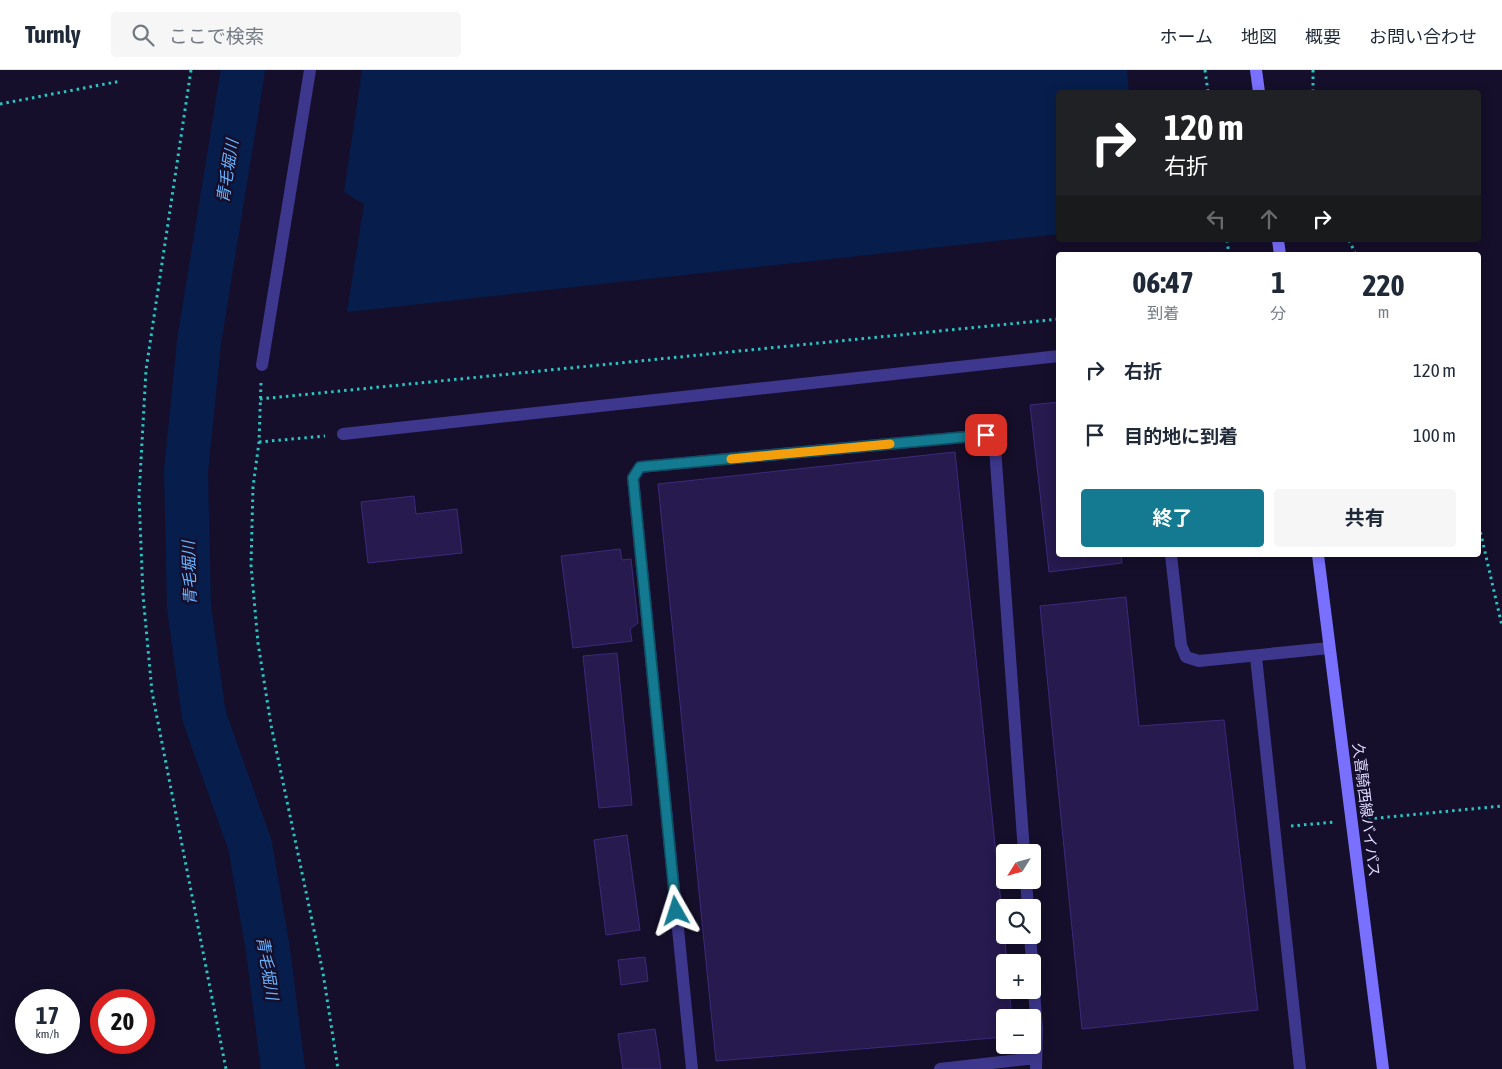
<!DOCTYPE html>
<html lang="ja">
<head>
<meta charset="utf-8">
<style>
  :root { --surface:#fff; --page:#f6f6f7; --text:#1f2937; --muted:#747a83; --line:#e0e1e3; --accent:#137a91 }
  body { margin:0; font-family:"Asap Condensed","Noto Sans JP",sans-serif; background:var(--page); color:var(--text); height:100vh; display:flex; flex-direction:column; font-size:19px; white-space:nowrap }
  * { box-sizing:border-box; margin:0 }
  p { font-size:16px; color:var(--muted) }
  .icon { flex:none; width:28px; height:28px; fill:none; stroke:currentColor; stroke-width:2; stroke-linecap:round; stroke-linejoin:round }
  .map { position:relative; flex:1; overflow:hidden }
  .sheet { position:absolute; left:1056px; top:182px; width:425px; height:305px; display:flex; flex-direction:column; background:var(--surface); border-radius:5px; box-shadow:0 2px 12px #0003 }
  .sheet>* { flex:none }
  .top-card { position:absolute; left:1056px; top:20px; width:425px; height:152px; border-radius:5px; box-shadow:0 2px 12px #0003; background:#202124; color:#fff; overflow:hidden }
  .needle { width:32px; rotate:233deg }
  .buttons { position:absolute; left:996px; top:774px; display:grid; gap:10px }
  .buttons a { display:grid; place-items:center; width:45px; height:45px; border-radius:5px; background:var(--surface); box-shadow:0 2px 12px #0003; font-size:25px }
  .speed { position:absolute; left:15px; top:919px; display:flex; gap:10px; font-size:25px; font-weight:700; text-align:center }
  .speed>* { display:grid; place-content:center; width:65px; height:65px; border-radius:50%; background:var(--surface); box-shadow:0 2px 12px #0003; line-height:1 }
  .speed small { font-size:12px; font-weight:400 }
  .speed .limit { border:8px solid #d22; background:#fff; color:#111 }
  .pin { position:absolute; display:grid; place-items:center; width:42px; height:42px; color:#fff; margin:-21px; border-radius:10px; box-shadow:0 2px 8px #0006 }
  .me { position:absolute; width:55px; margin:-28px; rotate:354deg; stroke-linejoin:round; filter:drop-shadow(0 0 4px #0008) }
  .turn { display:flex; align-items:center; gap:18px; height:105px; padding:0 25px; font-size:22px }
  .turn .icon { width:65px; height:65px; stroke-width:2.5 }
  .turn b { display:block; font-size:35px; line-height:42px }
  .lanes { display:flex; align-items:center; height:48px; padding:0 25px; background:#0003; justify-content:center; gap:25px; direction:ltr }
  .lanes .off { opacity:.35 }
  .eta { display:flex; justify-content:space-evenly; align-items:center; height:85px; text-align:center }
  .eta b { font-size:30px; font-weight:700; line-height:35px }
  .primary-button { display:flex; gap:10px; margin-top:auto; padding:10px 25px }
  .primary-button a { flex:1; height:58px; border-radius:5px; background:var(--accent); color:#fff; font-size:20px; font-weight:700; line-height:58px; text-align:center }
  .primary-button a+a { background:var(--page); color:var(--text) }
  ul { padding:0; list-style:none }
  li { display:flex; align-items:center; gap:15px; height:65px; padding:0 25px }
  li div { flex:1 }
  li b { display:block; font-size:19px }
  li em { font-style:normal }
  header { display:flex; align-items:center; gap:30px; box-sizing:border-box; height:70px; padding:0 25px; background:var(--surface); border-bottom:1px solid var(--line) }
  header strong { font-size:24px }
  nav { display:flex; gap:28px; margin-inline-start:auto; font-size:18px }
  .search { width:350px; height:45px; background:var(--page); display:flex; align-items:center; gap:12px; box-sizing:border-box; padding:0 18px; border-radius:5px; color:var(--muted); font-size:19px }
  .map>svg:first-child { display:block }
</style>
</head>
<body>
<header>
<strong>Turnly</strong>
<div class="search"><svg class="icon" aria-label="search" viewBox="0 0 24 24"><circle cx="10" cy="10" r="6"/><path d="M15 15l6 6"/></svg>ここで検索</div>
<nav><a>ホーム</a><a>地図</a><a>概要</a><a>お問い合わせ</a></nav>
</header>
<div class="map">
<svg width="1502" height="999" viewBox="0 0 1502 999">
  <rect width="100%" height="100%" fill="#150f2b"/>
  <path fill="#071e4c" d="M362 0H1127L1129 22H1059V164L347 242 364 134 344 122Z"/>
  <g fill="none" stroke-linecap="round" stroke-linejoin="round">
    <path stroke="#071e4c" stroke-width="44" d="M243 0 199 272 186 401 189 537 204 646 250 775 268 880 283 999"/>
  </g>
  <path fill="#261a4e" stroke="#3d2a7b" d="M1059 332V485H1121L1122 493 1049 502 1030 335Z
    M955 382 1007 892 1005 920H1009L1012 948H1005V967L716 991 658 414Z
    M414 426 416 444 457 439 462 483 368 493 361 432Z
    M620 479 622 490 631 489 638 553 630 559 632 571 573 578 561 486Z
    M1126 527 1139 656 1224 650 1258 940 1082 959 1040 536Z
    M617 583 632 735 599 738 583 586Z
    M627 765 640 860 606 865 594 770Z
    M645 887 648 911 621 915 618 890Z
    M655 959 661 999H623L618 964Z"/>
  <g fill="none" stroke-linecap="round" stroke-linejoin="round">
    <path stroke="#28c5c1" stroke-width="3" stroke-dasharray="2.5 4" stroke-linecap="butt" d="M191 0 146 300 139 426 143 525 152 622 226 999
      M1205 0 1208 22
      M1313 0V22
      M0 34 121 11
      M1227 170 1229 185
      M1349 170 1356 185
      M261 313 259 372 253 417 251 495 258 573 271 655 323 903 338 999
      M260 329 1059 249
      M259 372 325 366
      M1479 456 1502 556
      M1368 749 1502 736
      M1291 756 1335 752"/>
    <path stroke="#3d378d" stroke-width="12" d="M262 295 310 0
      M343 364 1059 286
      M1171 485 1181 575 1186 587 1199 591 1329 578
      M1256 587 1300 999
      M1026 810 1028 838
      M1030 865 1032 892
      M1032 897 1037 958 1036 999
      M692 999 633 408 640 397 986 365 995 378 1024 782
      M940 999 1035 988"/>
    <path stroke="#7970ff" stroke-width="12" d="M1256 0 1259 22
      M1278 170 1280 185
      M1318 485 1383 999"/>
  </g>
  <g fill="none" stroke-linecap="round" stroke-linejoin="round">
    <g stroke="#0c4f5e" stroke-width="12">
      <path id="route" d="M676 841 633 408 640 397 986 365"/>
    </g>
    <use href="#route" stroke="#137a91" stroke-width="9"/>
    <path stroke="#f59e0b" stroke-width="9" d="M731 389 890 374"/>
  </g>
  <g text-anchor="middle" stroke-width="5" stroke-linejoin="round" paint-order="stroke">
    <g font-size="15" fill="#dfd9ff" stroke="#150f2b">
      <text transform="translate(1366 740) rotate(83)" y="5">久喜騎西線バイパス</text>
    </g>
    <g font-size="16" font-style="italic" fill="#67b4ff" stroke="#150f2b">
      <text transform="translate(227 101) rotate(-81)" y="6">青毛堀川</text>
      <text transform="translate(189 503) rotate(-92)" y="6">青毛堀川</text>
      <text transform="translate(268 898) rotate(81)" y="6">青毛堀川</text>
    </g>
  </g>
</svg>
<div class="buttons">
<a><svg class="needle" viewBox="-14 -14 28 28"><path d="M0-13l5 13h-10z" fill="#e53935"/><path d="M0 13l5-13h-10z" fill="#747a83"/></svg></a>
<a><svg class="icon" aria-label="search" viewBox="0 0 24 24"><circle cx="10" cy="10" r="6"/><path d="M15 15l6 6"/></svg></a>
<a>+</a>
<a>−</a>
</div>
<div class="speed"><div>17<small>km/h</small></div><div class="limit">20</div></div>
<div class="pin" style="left:986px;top:365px;background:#d93025"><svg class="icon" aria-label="arrive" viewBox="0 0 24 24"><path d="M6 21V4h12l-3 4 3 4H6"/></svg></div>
<svg class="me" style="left:676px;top:841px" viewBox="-20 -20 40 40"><path d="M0-17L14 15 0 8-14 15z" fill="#137a91" stroke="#fff" stroke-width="4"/></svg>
<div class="top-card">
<div class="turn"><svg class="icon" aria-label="right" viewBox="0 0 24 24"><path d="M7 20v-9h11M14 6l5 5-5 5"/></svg><div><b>120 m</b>右折</div></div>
<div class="lanes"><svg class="icon off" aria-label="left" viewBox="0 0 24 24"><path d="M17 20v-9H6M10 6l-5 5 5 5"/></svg><svg class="icon off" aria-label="ahead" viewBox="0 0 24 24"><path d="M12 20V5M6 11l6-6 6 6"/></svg><svg class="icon" aria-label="right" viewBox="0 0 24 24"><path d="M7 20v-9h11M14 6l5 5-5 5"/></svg></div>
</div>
<section class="sheet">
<div class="eta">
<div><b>06:47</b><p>到着</p></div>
<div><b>1</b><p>分</p></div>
<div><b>220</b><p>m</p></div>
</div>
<ul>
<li><svg class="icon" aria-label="right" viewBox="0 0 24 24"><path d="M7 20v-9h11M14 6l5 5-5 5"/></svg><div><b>右折</b></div><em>120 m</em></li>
<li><svg class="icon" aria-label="arrive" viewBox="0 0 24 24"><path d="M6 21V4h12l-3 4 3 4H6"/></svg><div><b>目的地に到着</b></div><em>100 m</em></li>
</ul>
<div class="primary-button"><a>終了</a><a>共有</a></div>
</section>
</div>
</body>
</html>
